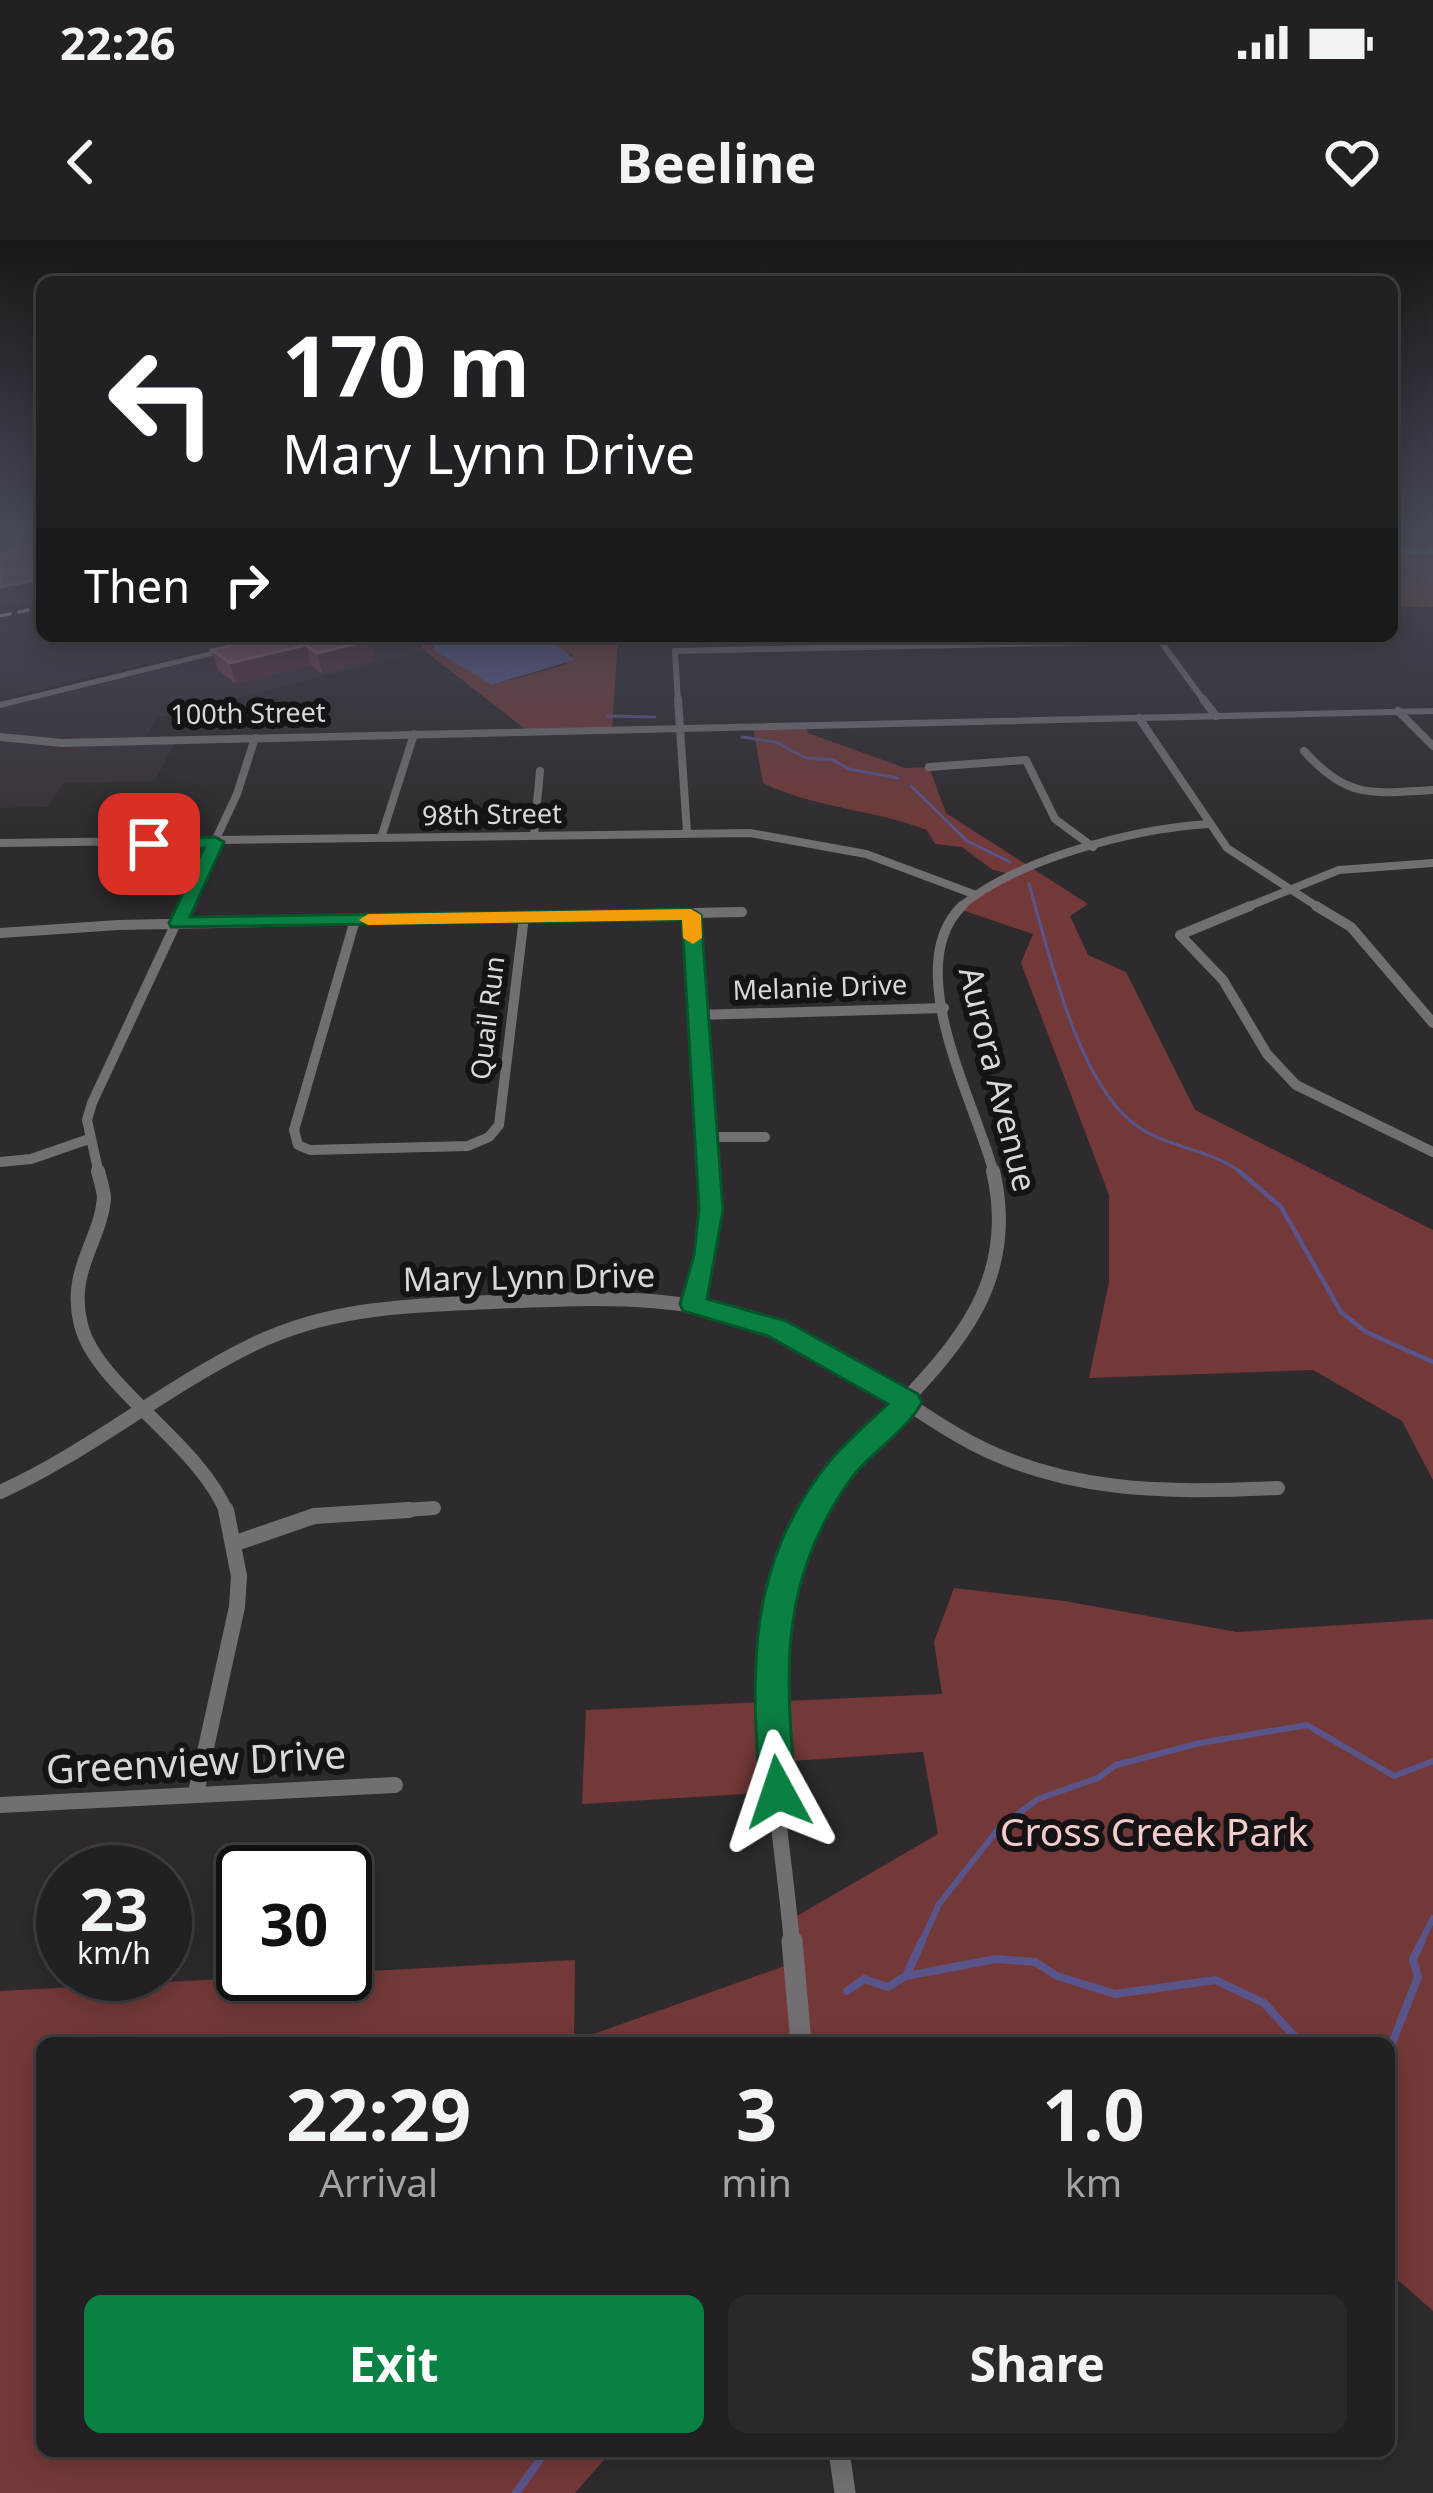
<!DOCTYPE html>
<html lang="en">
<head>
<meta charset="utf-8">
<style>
  :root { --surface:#222022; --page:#2a282a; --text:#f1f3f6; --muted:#a2a3a5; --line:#3f3e40; --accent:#0b8043 }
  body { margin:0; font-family:"Noto Sans",sans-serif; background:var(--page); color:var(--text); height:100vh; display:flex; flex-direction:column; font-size:45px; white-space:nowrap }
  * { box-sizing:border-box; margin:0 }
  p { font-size:39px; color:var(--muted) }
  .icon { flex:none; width:66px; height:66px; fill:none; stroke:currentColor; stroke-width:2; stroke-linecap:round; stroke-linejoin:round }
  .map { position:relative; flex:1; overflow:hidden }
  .side { position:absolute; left:36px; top:1797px; width:1359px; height:420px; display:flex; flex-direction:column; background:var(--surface); border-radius:18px; box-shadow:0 6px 30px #0003,0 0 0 3px var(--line) }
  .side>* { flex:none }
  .guide { position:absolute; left:36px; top:36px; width:1362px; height:366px; border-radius:18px; box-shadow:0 6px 30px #0003,0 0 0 3px var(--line); background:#202124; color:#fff; overflow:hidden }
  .speed { position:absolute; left:36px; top:1605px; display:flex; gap:24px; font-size:60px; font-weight:700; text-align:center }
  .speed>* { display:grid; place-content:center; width:156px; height:156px; border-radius:50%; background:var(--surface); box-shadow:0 6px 30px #0003,0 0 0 3px var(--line); line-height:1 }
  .speed small { font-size:30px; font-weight:400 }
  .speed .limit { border:6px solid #111; border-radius:18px; background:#fff; color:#111 }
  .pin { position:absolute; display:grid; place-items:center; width:102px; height:102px; color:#fff; margin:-51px; border-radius:24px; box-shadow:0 6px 18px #0006 }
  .me { position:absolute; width:132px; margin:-66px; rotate:355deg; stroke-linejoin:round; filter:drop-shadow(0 0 9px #0008) }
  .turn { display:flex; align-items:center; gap:42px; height:252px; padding:0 48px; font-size:54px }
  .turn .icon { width:156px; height:156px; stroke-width:2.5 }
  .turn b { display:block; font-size:84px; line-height:102px }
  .then { display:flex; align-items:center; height:114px; padding:0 48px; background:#0003; gap:24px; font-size:45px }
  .eta { display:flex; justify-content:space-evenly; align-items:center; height:204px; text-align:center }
  .eta b { font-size:72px; font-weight:700; line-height:84px }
  .button { display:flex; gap:24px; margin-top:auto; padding:24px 48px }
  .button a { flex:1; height:138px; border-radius:18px; background:var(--accent); color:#fff; font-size:48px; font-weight:700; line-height:138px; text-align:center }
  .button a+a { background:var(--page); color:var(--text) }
  .status { display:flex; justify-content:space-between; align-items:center; height:84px; padding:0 60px; background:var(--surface); direction:ltr }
  .status svg { height:33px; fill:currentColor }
  header { display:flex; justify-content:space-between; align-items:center; height:156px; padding:0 48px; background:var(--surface); font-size:54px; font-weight:700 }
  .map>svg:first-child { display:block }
</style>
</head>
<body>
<div class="status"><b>22:26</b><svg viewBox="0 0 49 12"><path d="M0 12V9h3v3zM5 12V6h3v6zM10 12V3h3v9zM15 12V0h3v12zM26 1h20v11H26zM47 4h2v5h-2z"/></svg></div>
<header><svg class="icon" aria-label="back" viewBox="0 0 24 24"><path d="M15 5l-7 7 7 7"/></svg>Beeline<svg class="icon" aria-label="heart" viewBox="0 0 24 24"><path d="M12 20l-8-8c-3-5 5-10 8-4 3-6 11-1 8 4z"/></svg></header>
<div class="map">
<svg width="1433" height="2253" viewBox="0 0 1433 2253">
  <rect width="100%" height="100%" fill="#2e2a2d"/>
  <path fill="#3a3037" d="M0 297H42V396H262L0 459Z
    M287 396H415L425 411 157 478 145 499 176 500 155 541 64 543 47 567 0 568V465Z"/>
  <path fill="#733938" d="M1392 313H1433V367H1392Z
    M415 396H430L433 408 492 445 564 425 573 415 518 396 564 403 588 396 618 398 612 490 529 492 425 411Z
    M806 485 808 493 905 528 929 527 946 573 1088 664 1070 676 1088 715 1126 732 1195 870 1433 990V1240L1402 1181 1313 1130 1089 1138 1109 1042V955L1021 723 1033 694 959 669 1014 635 993 630 962 607 935 604 927 590C872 569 814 568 763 543L753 487Z
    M954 1348 1064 1361 1237 1392 1433 1379V2071L1389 2032V1803H42V2211H612L575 2253H0V1751L575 1720 574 1801 793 1723 790 1680 938 1594 923 1512 776 1522 778 1552 582 1564 586 1470 942 1454 934 1402Z"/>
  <path fill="#59558b" d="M430 396C472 396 546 385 574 420L492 445 435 411Z"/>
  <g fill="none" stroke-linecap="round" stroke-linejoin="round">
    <path stroke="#59558b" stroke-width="3" d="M607 476 655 477
      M742 497 776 502 806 518 833 520 849 529 898 538
      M911 546 967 601 1010 622
      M1029 644C1049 712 1076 838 1133 883 1166 909 1211 908 1243 934"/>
    <path stroke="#59558b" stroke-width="4.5" d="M1239 931 1281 967 1341 1072 1366 1092 1433 1122"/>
    <path stroke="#59558b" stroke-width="6" d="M921 1704 939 1664 999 1588 1038 1559 1098 1538 1116 1525 1200 1503 1307 1485 1394 1536 1433 1521
      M1420 1704 1433 1678"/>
    <path stroke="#59558b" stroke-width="8" d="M906 1736 922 1701
      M847 1751 864 1739 888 1747 906 1736 996 1719 1035 1722 1057 1736 1115 1754 1215 1740 1264 1763 1294 1796 1312 1803
      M1389 1811 1418 1737 1413 1719 1422 1701
      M516 2253 546 2211"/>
    <path stroke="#736e72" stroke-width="6" d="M1161 402 1205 462
      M678 462 675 411 1327 397"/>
    <path stroke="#736e72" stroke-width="8" d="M678 459 687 592
      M1203 459 1216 476
      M1398 471 1433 506
      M1139 478 1227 608 1321 669
      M1304 511C1348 560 1372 553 1433 550
      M929 527 1026 520 1055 579 1093 607
      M534 595 540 531
      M381 598 414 494
      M0 603 750 593 866 614 976 655
      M183 669 237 554 255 498
      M958 669C1015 619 1133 589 1208 584
      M1242 669 1339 630 1433 623"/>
    <path stroke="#736e72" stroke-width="10" d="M962 666C899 727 976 863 994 934
      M1250 666 1180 695 1223 740 1267 814 1296 845 1433 912
      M1316 666 1351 687 1433 783
      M691 675 708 934
      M355 680 294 890 298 905 310 910 468 906 489 897 499 885 524 677
      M0 693 118 685 742 672
      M698 775 944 768
      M706 897H765
      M0 922 31 919 89 899
      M99 934 87 880 92 863 184 666"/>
    <path stroke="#736e72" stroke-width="14" d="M98 931C100 939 104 951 104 959 100 1002 67 1031 81 1085 96 1146 199 1203 227 1273
      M693 1065 711 972 708 931
      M0 1252C89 1212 164 1148 252 1105 330 1067 406 1066 491 1062 594 1058 700 1051 796 1097 854 1124 904 1164 959 1196 1059 1254 1167 1253 1278 1248
      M364 1273 434 1268
      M813 1273C881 1156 1031 1091 993 931"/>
    <path stroke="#736e72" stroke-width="16" d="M236 1303 314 1276 409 1270
      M196 1553 237 1367 239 1336 226 1270
      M0 1565 395 1545
      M792 1704C780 1564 740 1398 815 1270"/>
    <path stroke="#736e72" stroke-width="21" d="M792 1701 801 1803
      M839 2211 845 2253"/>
    <path fill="#736e72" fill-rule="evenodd" d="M1392 308H1433V314H1392Z
      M274 396H292L0 468V462Z
      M1433 468V474L62 507 0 501V493L62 499Z"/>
    <path stroke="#aca8ab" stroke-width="3" stroke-dasharray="12 6" stroke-linecap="butt" d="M0 376 42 367"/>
  </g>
  <path fill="#723c50" d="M371 400 375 420 322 434 311 425 236 444 218 430 212 410Z"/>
  <path fill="#522e3c" d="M42 339V359L0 367V347Z
    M371 400 375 420 322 434 317 413Z
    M306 405 311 425 236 444 230 423Z"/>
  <path fill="#7d4c5f" stroke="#8c6272" stroke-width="3" d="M32 297H42V339L0 347V313L9 312 16 305 25 304Z
    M275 396H365L371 400 317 413 306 405 230 423 212 410Z"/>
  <linearGradient id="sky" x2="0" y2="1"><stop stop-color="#191719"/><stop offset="0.48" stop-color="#464a57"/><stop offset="1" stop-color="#464a57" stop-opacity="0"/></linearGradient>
  <rect width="1433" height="613" fill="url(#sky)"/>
  <path fill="#0b8043" stroke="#07532c" stroke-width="3" d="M215 597 224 602 190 677 691 669 701 675 723 970 707 1059 786 1081 918 1154 922 1162C905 1194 868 1213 848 1243 778 1343 785 1437 796 1552L791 1564 778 1570 766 1564 760 1552C751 1429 746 1327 828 1223 845 1202 868 1183 888 1164L768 1096 683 1071 680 1064 694 1015 699 970 682 680 171 687 169 683 204 608 149 609 140 604 149 599Z"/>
  <path fill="#f59e0b" d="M691 669 701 675 702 698 693 704 683 698 682 680 368 685 359 680 368 674Z"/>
  <g text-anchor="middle" stroke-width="12" stroke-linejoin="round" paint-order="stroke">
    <g font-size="27" fill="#dad7d9" stroke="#151315">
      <text transform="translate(248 474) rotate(-1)" y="9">100th Street</text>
      <text transform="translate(492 575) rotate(-1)" y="9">98th Street</text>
      <text transform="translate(820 748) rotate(-2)" y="9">Melanie Drive</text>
      <text transform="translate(488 778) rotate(-83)" y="9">Quail Run</text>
    </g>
    <g font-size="33" fill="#dad7d9" stroke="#151315">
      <text transform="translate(998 839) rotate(76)" y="12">Aurora Avenue</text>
      <text transform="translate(529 1037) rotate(-1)" y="12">Mary Lynn Drive</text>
    </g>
    <g font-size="39" fill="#dad7d9" stroke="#151315">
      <text transform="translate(196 1522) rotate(-3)" y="14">Greenview Drive</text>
    </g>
    <g font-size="39" fill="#f3cbc8" stroke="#151315">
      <text x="1154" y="1606">Cross Creek Park</text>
    </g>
  </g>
</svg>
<div class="speed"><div>23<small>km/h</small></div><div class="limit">30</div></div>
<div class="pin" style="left:149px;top:604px;background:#d93025"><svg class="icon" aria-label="arrive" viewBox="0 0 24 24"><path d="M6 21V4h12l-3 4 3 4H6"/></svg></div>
<svg class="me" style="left:778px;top:1552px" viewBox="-20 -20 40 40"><path d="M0-17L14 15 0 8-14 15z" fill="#0b8043" stroke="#fff" stroke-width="4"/></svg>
<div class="guide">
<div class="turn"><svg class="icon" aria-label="left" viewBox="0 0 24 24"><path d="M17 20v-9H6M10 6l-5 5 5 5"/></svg><div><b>170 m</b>Mary Lynn Drive</div></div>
<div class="then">Then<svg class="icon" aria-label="right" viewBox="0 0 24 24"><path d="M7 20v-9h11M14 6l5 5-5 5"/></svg></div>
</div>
<section class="side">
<div class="eta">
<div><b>22:29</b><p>Arrival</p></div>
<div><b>3</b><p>min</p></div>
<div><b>1.0</b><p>km</p></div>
</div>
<div class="button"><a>Exit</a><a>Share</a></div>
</section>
</div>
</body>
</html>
